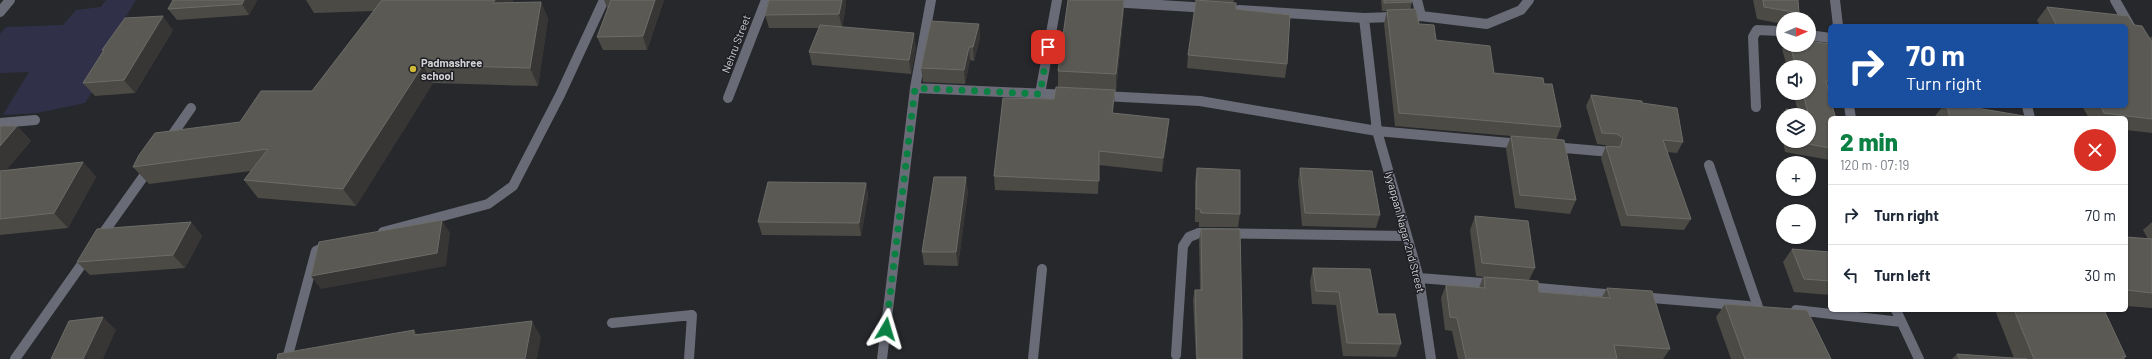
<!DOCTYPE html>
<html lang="en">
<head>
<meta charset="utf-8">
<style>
  :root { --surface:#fff; --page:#f6f6f7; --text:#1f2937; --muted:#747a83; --line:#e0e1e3; --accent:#0b8043 }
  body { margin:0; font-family:Barlow,sans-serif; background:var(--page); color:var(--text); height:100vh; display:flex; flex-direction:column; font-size:15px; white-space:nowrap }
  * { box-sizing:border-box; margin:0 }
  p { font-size:13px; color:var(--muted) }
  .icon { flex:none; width:22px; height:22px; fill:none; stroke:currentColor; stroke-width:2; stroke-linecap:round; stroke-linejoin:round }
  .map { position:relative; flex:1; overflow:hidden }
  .side { position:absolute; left:1828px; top:116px; width:300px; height:196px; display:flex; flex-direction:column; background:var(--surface); border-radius:6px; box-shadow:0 1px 3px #0004 }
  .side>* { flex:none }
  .banner { position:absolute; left:1828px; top:24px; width:300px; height:84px; border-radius:6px; box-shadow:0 1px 3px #0004; background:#1a4fa0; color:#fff; overflow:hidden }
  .needle { width:26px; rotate:88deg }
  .fabs { position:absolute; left:1776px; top:12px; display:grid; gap:8px }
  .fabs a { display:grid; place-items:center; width:40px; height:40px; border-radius:50%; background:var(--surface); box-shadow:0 1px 3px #0004; font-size:20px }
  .pin { position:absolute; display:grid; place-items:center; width:34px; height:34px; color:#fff; margin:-17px; border-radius:8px; box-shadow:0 2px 6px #0006 }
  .me { position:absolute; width:44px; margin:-22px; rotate:7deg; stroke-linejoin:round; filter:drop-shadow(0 0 3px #0008) }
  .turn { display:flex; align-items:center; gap:14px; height:84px; padding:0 12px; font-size:18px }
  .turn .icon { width:52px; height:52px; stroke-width:2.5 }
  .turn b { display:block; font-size:28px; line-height:34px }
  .round { display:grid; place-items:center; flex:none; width:42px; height:42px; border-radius:21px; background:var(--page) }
  .summary { display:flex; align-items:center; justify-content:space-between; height:68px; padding:0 12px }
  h1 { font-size:24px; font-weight:800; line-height:30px; color:var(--accent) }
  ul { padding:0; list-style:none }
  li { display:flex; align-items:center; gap:12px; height:60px; padding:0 12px; border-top:1px solid var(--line) }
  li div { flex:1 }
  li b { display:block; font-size:15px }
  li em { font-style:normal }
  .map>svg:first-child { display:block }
</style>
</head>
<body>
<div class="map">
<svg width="2152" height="359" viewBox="0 0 2152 359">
  <rect width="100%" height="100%" fill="#27282c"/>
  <path fill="#303149" d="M106 0H136L122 23 136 26 85 103 37 113 3 115 29 72 0 73V34L6 27 63 25 76 10 101 7Z"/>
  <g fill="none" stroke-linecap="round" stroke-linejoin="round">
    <path stroke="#696b77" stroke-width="10" d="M1417 0 1421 16
      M1835 0 1838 26
      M2115 0 2131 28
      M1111 2 1209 8
      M1239 10 1364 18 1421 16 1487 24 1521 10 1529 0
      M0 12 10 0
      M1364 18 1377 131 1419 278 1431 359
      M1809 35 1830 38
      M915 88 1069 95
      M1040 94 1057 0
      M1103 96 1200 101 1377 131 1521 144
      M728 98 766 0
      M1849 106 1851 118
      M2027 106 2030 118
      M1756 107 1753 37 1757 30 1783 31
      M0 123 35 120
      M168 141 191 108
      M1553 147 1611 152
      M1709 165 1758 307
      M383 232 488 204 513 186 560 95 604 0
      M99 239 151 166
      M1419 278 1495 284
      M1527 287 1616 295
      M1640 297 1748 306
      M1796 310 1901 322
      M1896 310 1919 359
      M612 323 692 315 689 359
      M1176 355 1183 246 1189 237 1199 233 1406 236
      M15 359 89 254
      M287 359 316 251 329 245
      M882 359 915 88 931 0
      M1033 359 1042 269"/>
  </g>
  <path fill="#4b4a45" d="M173 0H257L249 15 177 20 168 9Z
    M306 0H513L512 3 541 2 548 19 538 86 433 83 356 206 258 198 244 180 251 171 149 184 133 167 240 122 312 91 374 11 314 13Z
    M604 0H664L647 50H603L597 37 608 10Z
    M769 0H846V4L842 27 916 47 911 74 812 65 809 52 819 28H769L765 15Z
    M1068 0H1124V9L1116 91H1115L1113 113 1168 132 1162 172 1099 165 1098 194 995 190 994 176 1054 99 1058 88V71Z
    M1197 0H1234L1233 3 1236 9 1287 64 1285 78 1187 68 1188 55Z
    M1381 0H1412V2L1410 10 1419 24 1436 40 1494 73 1544 84 1561 127 1556 140 1576 200 1570 214 1515 208 1506 149 1511 136 1395 126 1384 24 1387 11H1382Z
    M1753 0H1798L1799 13 1795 19H1783V24L1757 19Z
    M2047 7 2134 25 2150 38 2152 36V133L2126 130V118H2089L2082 106H2126V26H2040L2037 20Z
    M979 24 980 38 974 61 970 60 965 84 923 82 921 68Z
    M173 30 135 93 95 96 83 83 103 51 102 50Z
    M1830 44V93H1829L1830 118V160L1785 152 1783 141H1809V115H1783V140L1779 120 1786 109 1798 111 1793 93H1809V67H1787L1782 49 1784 45H1809Z
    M1591 95 1642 103 1683 142 1677 153 1667 152 1691 219 1684 230 1621 226 1601 158 1606 146 1613 147 1612 146 1597 144 1586 106Z
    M1943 106H1965L2024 118H1936L1935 116Z
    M0 126H17L31 141 6 170 83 162 96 177 68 228 0 235Z
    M1197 168 1240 214 1238 227H1199V222H1195V181Z
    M1300 168 1380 215 1376 228 1302 226 1298 181Z
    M866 183 868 196 861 236 762 235 758 222Z
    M968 191 958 266 924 265 922 252Z
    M1475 216 1535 268 1529 280 1539 292 1602 297 1607 288 1670 349 1663 359H1458L1452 331 1445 330 1441 298 1446 285 1479 288 1483 277 1476 276 1470 230Z
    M191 222 202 236 185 268 90 275 77 262Z
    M2152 222V308L2126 306V237L2148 239 2143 230Z
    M1201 229 1242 359H1196L1193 300 1195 290H1200L1199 240Z
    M1792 249 1830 252V295L1794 292 1783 262Z
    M1313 268 1378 314 1401 344 1396 357 1343 356 1336 305 1312 304 1310 281Z
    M1725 304 1831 359H1731L1716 317Z
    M1995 310H2104L2126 357 2124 359H1952L1957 354 2014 358Z"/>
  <path fill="#373634" d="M244 0H257L249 15 242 4Z
    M495 0H513L501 21 493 3Z
    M655 0H664L647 50 643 36Z
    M842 0H846V4L842 28 839 14Z
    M1124 0V9L1116 91V74Z
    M541 2 548 19 538 86 530 68Z
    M163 16 173 30 135 93 124 80Z
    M979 24 980 38 974 61 973 47Z
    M914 33 916 47 911 74 909 60Z
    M969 47 970 60 965 84 964 70Z
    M423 65 433 83 356 206 343 189Z
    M1115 90 1114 104 1112 127V113Z
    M1169 119 1168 132 1162 172 1163 158Z
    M17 126 31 141 0 177V146Z
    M83 162 96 177 68 228 54 213Z
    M966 177 968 191 958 266 956 252Z
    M866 183 868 196 861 236 859 223Z
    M442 220 450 233 446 266 321 289 311 276Z
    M191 222 202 236 185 268 173 255Z
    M103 317 116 330 103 359H83Z
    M532 321 541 337 537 359H525Z
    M414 330 426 346 414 335Z"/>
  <path fill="#5a5954" stroke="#6c6c68" d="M173 0H244L242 4 168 9Z
    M382 0H495L493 3 541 2 530 68 423 65 343 189 244 180 268 149 133 167 139 155 155 133 240 122 261 91H312Z
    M611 0H655L643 36 597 37Z
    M769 0H842L839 14 765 15Z
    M1068 0H1124L1116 74 1058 71Z
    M1196 0 1236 3V9L1290 15 1287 64 1188 55Z
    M1384 0H1412V2L1384 3Z
    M1763 0H1798L1799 13 1764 7Z
    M2047 7 2128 16 2134 25 2142 26 2152 42V119L2104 113 2101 106H2126V26H2057Z
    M1416 9 1419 24 1434 25 1436 40 1490 46 1494 73 1543 78 1544 84H1552L1561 127 1399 113 1387 10Z
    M163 16 124 80 83 83 104 50H102L125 18Z
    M931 21 979 24 973 47H969L964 70 921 68Z
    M820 25 914 33 909 60 809 52Z
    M1809 41 1830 44V81H1826L1830 97V106H1832L1836 118H1830V148L1792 141H1809V115H1787L1786 109 1808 113 1803 93H1809V67H1796L1790 45H1809Z
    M1056 87 1115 90 1112 113 1169 119 1163 158 1099 151V181L994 176 1003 98 1054 99Z
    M1591 95 1642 101V103L1677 108 1683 142 1663 140 1691 219 1627 215 1606 146 1620 147 1623 138 1617 134 1602 133Z
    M1947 106H1965L2024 116V118H1950Z
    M0 126H17L0 146Z
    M1511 136 1564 140 1576 200 1520 195Z
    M83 162 54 213 0 219V171Z
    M1197 168 1240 170V214L1201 213 1200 209H1196Z
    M1300 168 1372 171 1380 215 1305 213Z
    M934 177H966L956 252H922Z
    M768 182 866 183 859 223 758 222Z
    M1475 216 1528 221 1535 268 1482 263Z
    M442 220 437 253 311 276 319 242Z
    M191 222 173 255 77 262 97 229Z
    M1201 229H1240L1242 323V359H1197L1195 290H1202Z
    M2126 237 2152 239V293L2126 290Z
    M1792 249 1830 252V281L1804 279Z
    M1313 268 1370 269 1378 314H1395L1401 344 1347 343 1339 292 1316 291Z
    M1484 277 1538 281 1539 292 1610 298 1607 288 1652 291 1670 349 1614 345 1617 359H1466L1457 318 1450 317 1446 285 1485 288Z
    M1725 304 1807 310 1831 359H1745Z
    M2014 310H2104L2126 357 2122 356 2124 359H2034Z
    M103 317 83 359H51L69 321Z
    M532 321 525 359H277L278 354 414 330V335Z
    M1957 354 2027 359H1960Z"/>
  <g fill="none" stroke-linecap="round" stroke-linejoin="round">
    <path stroke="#0b8043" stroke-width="7" stroke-dasharray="0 12.6" d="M886 329 915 88 1040 94 1048 47"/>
  </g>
  <circle fill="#d0b837" stroke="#1d1e23" stroke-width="1.5" cx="413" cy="69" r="4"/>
  <g text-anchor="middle" stroke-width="3" stroke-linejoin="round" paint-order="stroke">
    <g font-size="11" fill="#d2d2d5" stroke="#1d1e23">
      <text transform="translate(736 44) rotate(-69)" y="4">Nehru Street</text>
      <text transform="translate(1405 232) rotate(75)" y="4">Iyyappan Nagar 2nd Street</text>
    </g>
    <g font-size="11" font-weight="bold" fill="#d2d2d5" stroke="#1d1e23" text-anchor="start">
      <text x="421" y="67">Padmashree<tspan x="421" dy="13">school</tspan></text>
    </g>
  </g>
</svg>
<div class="fabs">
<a><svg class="needle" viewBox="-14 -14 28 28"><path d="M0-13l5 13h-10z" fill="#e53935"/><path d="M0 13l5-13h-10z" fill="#747a83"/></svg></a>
<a><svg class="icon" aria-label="sound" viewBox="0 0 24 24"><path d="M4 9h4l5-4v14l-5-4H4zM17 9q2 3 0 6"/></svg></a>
<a><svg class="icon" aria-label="layers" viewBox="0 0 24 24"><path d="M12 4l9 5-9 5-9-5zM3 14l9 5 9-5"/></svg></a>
<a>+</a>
<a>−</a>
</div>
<div class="pin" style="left:1048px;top:47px;background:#d93025"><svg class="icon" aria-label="arrive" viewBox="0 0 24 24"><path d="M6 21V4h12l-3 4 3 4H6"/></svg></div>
<svg class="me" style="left:886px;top:329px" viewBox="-20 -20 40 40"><path d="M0-17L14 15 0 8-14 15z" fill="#0b8043" stroke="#fff" stroke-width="4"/></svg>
<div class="banner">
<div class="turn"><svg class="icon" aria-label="right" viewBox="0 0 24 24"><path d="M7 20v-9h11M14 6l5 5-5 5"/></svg><div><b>70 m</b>Turn right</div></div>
</div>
<section class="side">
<div class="summary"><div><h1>2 min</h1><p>120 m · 07:19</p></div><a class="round" style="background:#d93025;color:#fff"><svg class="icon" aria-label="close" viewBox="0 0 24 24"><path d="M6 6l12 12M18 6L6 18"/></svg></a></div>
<ul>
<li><svg class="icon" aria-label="right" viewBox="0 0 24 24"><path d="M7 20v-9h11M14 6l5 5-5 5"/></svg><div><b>Turn right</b></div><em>70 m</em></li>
<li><svg class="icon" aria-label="left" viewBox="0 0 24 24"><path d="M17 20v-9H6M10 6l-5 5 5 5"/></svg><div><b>Turn left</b></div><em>30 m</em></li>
</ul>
</section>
</div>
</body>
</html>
